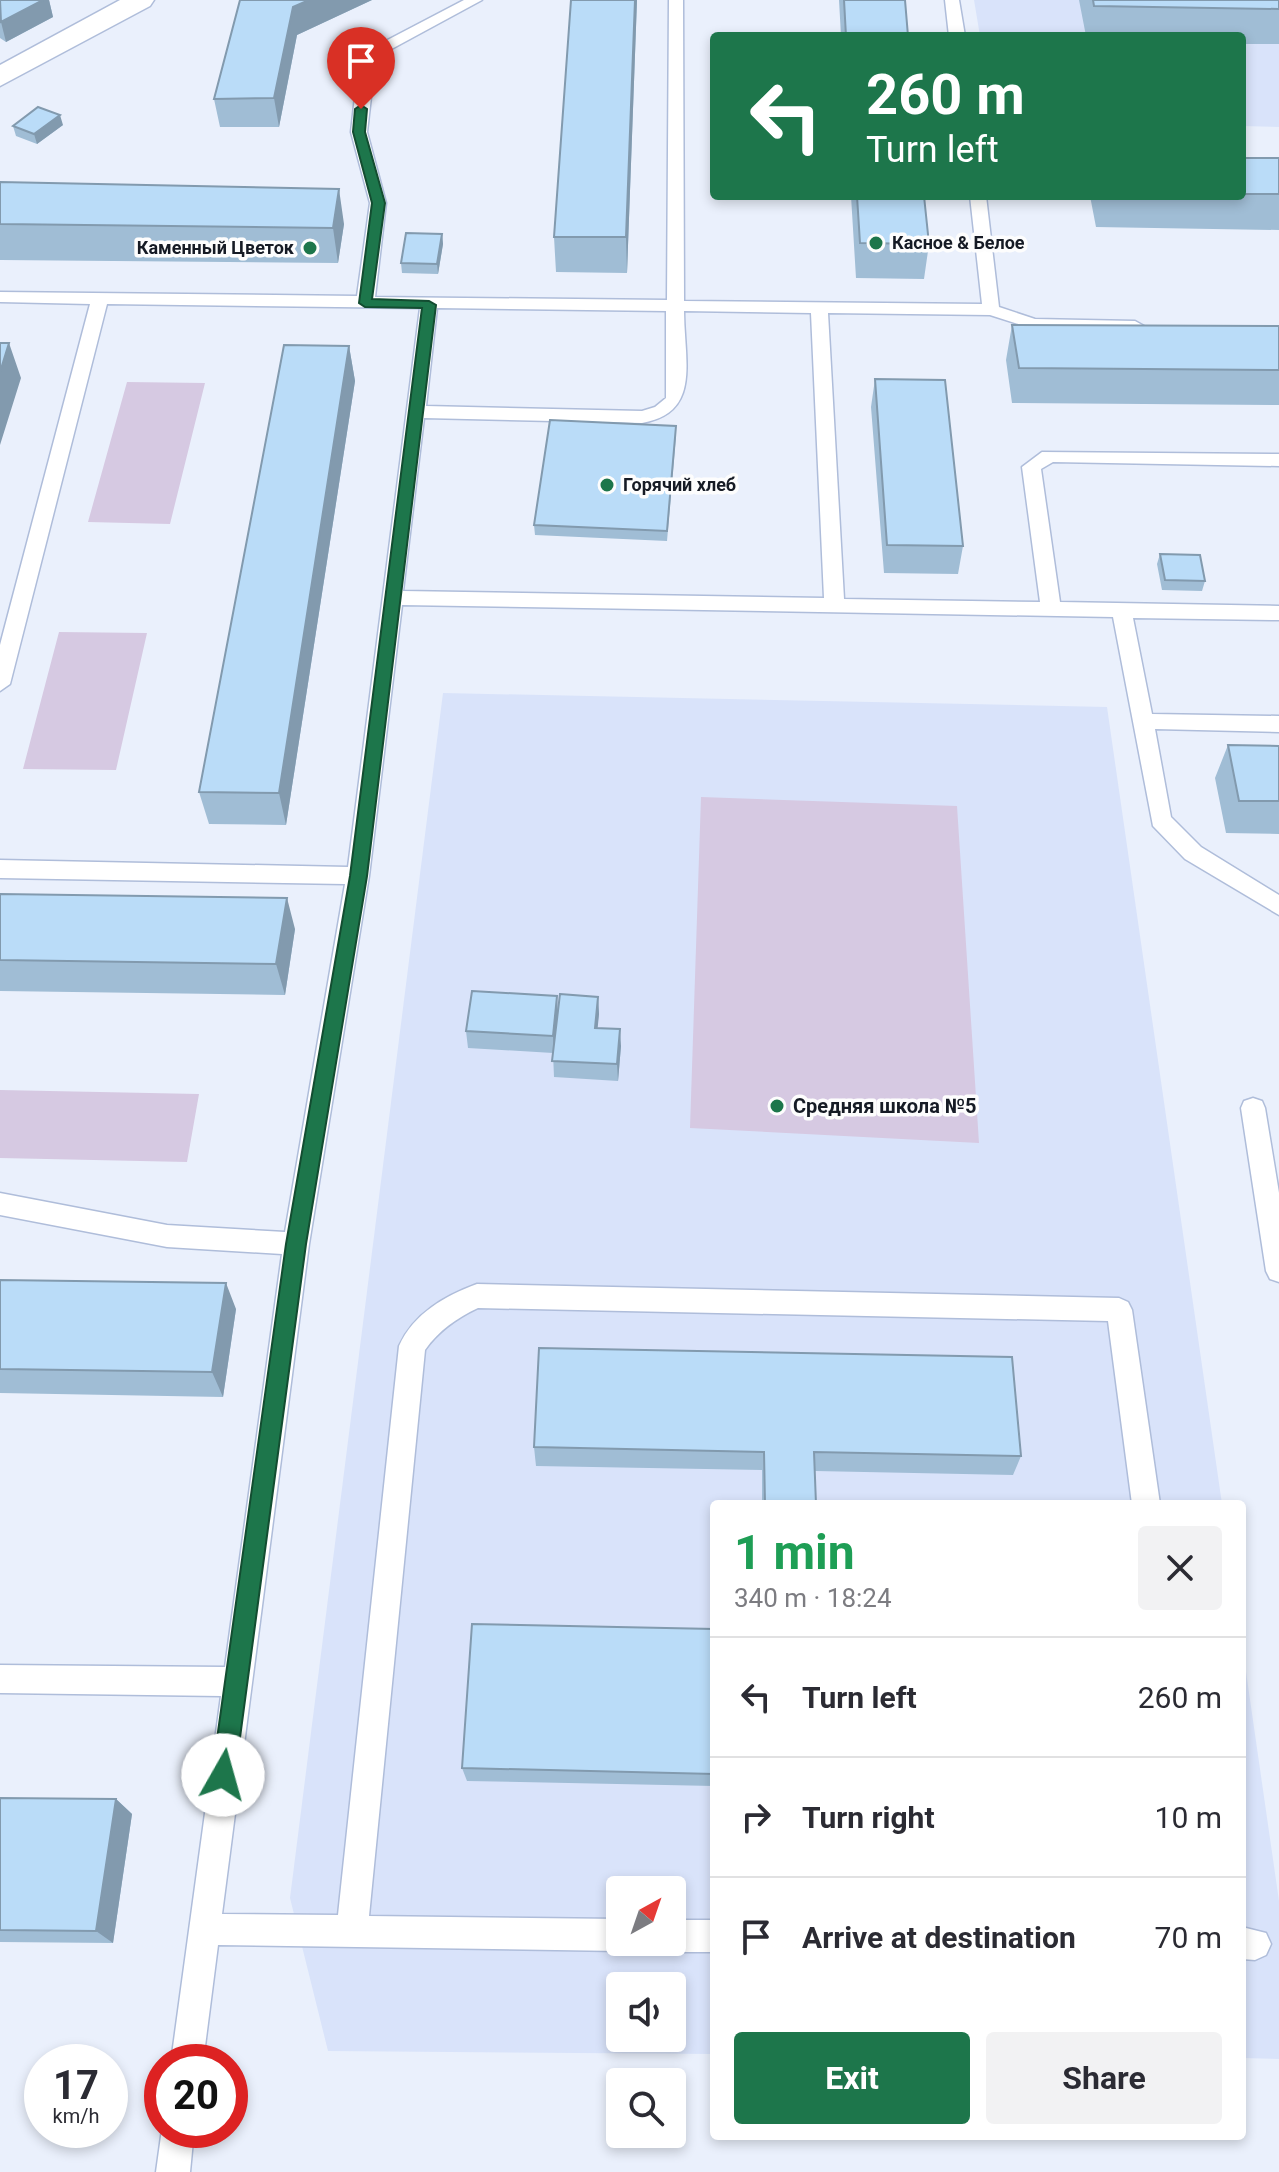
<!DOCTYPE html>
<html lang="en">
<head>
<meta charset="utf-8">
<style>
  :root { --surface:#fff; --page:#f2f2f3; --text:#2b2b33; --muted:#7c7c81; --line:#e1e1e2; --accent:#1d764b }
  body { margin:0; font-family:Roboto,sans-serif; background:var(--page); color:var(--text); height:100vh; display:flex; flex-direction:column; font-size:30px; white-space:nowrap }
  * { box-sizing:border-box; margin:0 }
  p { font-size:26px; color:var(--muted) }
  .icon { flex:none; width:44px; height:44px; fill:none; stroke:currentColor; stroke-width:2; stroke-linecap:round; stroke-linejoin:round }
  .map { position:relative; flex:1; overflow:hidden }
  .sheet { position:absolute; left:710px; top:1500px; width:536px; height:640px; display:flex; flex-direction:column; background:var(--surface); border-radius:8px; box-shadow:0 4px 12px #0003 }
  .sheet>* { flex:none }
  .banner { position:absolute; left:710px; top:32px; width:536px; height:168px; border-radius:8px; box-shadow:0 4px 12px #0003; background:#1d764b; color:#fff; overflow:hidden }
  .needle { width:52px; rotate:40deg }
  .fabs { position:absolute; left:606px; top:1876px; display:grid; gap:16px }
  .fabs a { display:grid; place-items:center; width:80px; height:80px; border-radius:8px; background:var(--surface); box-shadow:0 4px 12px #0003; font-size:40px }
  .speed { position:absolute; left:24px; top:2044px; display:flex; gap:16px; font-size:40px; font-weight:700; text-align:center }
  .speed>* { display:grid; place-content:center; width:104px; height:104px; border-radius:50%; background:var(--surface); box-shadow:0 4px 12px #0003; line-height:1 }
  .speed small { font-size:20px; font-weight:400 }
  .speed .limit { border:12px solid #d22; background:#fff; color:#111 }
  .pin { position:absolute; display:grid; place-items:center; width:68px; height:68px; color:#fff; margin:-82px -34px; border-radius:50% 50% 50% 0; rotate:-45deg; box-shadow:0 0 8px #0007 }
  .pin .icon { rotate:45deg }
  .me { position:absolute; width:88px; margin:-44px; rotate:7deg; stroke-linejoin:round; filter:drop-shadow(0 0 6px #0008) }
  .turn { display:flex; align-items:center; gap:28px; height:168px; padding:0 24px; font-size:36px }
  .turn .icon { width:104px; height:104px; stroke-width:2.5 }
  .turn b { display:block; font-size:56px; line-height:68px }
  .round { display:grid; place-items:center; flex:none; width:84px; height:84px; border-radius:8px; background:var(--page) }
  .headline { display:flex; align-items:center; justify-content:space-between; height:136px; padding:0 24px }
  h1 { font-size:48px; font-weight:700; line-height:60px; color:#1e9e55 }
  .primary-button { display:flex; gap:16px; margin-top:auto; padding:16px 24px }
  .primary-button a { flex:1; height:92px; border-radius:8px; background:var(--accent); color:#fff; font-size:32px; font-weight:700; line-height:92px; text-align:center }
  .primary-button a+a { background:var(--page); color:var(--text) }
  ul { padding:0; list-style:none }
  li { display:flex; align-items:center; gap:24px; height:120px; padding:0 24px; border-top:2px solid var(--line) }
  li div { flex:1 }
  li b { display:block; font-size:30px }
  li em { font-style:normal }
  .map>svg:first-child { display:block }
</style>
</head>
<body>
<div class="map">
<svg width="1279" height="2172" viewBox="0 0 1279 2172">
  <rect width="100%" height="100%" fill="#eaf0fc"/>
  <path fill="#d9e3fa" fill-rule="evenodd" d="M974 0H1279V127L1242 126V36H980Z
    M443 693 1107 707 1222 1504H714V2054L328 2051 290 1898ZM620 1890H672V1942H620ZM620 1986H672V2038H620Z
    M1242 1644 1279 1901V2059L1242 2058Z"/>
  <path fill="#d6c9e2" d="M127 382 205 383 170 524 88 522Z
    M59 632 147 633 116 770 23 769Z
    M701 797 957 806 979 1143 690 1128Z
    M0 1090 199 1094 187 1162 0 1158Z"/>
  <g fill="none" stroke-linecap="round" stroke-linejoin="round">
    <g stroke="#afbdda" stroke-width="3">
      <path id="lane" d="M464 0H482L386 52 375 62 367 132 386 203 375 297 667 300 669 0H683L684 301 982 304 970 196H986L999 307 1035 319 1135 321 1144 326 1135 331 1034 329 990 315 828 313 844 599 1040 602 1022 467 1042 452 1279 454V466L1053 462 1041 469 1060 602 1279 606V620L1133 618 1152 714 1279 716V732L1155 729 1171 817 1201 847 1279 895V915L1185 859 1153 826 1113 617 402 605 369 876 309 1244 222 1914 338 1915 399 1346C414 1313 445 1296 477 1284L1119 1298 1128 1302 1132 1310 1160 1504H1132L1108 1321 478 1308C457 1318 439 1330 425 1350L369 1916 620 1919V1942H633L620 1951 218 1945 203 2062H171L221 1696 0 1693V1665L225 1667 282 1254 167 1247 0 1215V1193L167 1225 285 1232 345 884 0 878V860L348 867 420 308 107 304 10 684 0 691V645L90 304 0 302V292L357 296 370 203 351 132 359 61 376 46ZM437 308 666 311V398L655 407 642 411 426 406ZM684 311 811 313 824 598 403 591 424 418 642 423C702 413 684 360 684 311Z
        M945 0H959L965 36H949Z
        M1253 1098 1262 1101 1265 1108 1279 1193V1282L1270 1279 1266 1271 1241 1108 1244 1101Z
        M672 1920H714V1952H672L661 1947 659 1942H672Z
        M1242 1927 1266 1933 1271 1944 1266 1955 1255 1960 1242 1959Z
        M162 2129 194 2130 190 2172H156Z"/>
    </g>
    <g stroke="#afbdda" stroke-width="3">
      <path id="secondary" d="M120 0H154L150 6 0 86V65Z"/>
    </g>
    <use href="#lane" fill="#fff" fill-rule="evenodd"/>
    <use href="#secondary" fill="#fff" fill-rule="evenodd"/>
  </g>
  <path fill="#a0bdd5" d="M0 0H49L53 17 6 42 0 38Z
    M240 0H372L297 35 279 127H220L214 99Z
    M571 0H637L627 273 556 272 554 237Z
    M839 0H905L908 36H841Z
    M1079 0H1279V44H1242V36H1086Z
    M63 125 37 144 16 136 13 126Z
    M1242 158H1279V230L1096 227 1090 196H1242Z
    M0 182 344 224 338 263 0 260Z
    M851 196H924L929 244 924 279 856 278Z
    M442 234 443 244 438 274 402 273 401 263Z
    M1012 325 1279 326V405L1012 403 1006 360Z
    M349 346 355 381 286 825 209 824 199 792Z
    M875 379 963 546 958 574 884 573 871 407Z
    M676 436 667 541 535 535 534 525Z
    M1160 554 1205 581 1202 591 1162 590 1157 564Z
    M1228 745 1279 746V834L1226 833 1215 778Z
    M0 894 295 929 285 995 0 991Z
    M598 997 599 1014 597 1028 621 1046 618 1081 554 1077 553 1053 468 1048 466 1031 558 1009Z
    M0 1280 236 1309 223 1397 0 1393Z
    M534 1447 1021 1456 1013 1475 815 1471 816 1504H762V1470L536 1466Z
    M714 1629V1786L467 1781 462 1768Z
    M0 1798 116 1799 132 1814 113 1943 0 1942Z"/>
  <path fill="#829aae" d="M43 0H49L53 17 6 42 1 22Z
    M309 0H372L297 35 279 127 274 98 293 7Z
    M635 0H637L627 273 626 237Z
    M60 115 63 125 37 144 34 134Z
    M339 189 344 224 338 263 333 228Z
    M442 234 443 244 438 274 437 264Z
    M9 343 21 378 0 445V372Z
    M349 346 355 381 286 825 279 793Z
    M287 898 295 929 285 995 276 964Z
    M557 996 558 1013 554 1053 553 1036Z
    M598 997 599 1014 596 1045 595 1028Z
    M620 1029 621 1046 618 1081 617 1064Z
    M226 1283 236 1309 223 1397 212 1372Z
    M116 1799 132 1814 113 1943 96 1931Z"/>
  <path fill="#badcf8" stroke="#829aae" stroke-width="2" d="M0 0H43L1 22Z
    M240 0H309L293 7 274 98 214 99Z
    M571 0H635L626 237H554Z
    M844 0H905L908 36H846Z
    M1093 0H1279V9L1094 6Z
    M38 107 60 115 34 134 13 126Z
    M1242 158H1279V194H1242Z
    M0 182 339 189 333 228 0 224Z
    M857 196H924L929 244 860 243Z
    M406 233 442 234 437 264 401 263Z
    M1012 325 1279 326V370L1019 368Z
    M0 343H9L0 372Z
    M284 345 349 346 279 793 199 792Z
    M875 379 945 380 963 546 887 545Z
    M550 420 676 426 667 531 534 525Z
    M1160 554 1200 555 1205 581 1165 580Z
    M1228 745 1279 746V801H1239Z
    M0 894 287 898 276 964 0 960Z
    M472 991 557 996 553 1036 466 1031Z
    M560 994 598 997 595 1028 620 1029 617 1064 552 1061Z
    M0 1280 226 1283 212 1372 0 1369Z
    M539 1348 1012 1357 1021 1456 814 1452 816 1504H765L764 1452 534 1447Z
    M472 1624 714 1629V1774L462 1768Z
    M0 1798 116 1799 96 1931 0 1930Z"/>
  <path fill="#1d764b" stroke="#134d31" stroke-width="2" d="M361 105 367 109 365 132 385 203 372 299 429 301 436 305 367 876 306 1244 235 1775 231 1783 223 1786 215 1783 212 1775 286 1244 350 876 422 308 365 307 359 303 372 203 353 132 355 109Z"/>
  <g fill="#1d764b" stroke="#fdfdfd" stroke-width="3">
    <circle cx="876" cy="243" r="8"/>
    <circle cx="310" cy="248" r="8"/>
    <circle cx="607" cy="485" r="8"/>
    <circle cx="777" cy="1106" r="8"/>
  </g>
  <g text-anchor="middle" stroke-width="7" stroke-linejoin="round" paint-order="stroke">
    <g font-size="18" font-weight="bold" fill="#161b25" stroke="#fdfdfd" text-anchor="start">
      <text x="892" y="249">Касное &amp; Белое</text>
      <text x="294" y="254" text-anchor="end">Каменный Цветок</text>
      <text x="623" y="491">Горячий хлеб</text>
    </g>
    <g font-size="20" font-weight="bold" fill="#161b25" stroke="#fdfdfd" text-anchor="start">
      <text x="793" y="1113">Средняя школа №5</text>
    </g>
  </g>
</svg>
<div class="fabs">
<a><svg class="needle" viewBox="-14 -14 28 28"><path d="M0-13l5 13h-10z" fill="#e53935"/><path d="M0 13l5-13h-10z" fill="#7c7c81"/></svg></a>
<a><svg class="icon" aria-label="sound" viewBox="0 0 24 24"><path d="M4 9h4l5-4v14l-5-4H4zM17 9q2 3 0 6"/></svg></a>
<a><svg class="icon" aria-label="search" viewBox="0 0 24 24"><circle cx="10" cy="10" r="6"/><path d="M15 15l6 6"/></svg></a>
</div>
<div class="speed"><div>17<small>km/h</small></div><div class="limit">20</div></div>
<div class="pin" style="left:361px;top:109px;background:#d93025"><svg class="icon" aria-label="arrive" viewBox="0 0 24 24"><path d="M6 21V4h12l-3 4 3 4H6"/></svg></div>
<svg class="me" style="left:223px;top:1775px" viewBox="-20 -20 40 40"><circle r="19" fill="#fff"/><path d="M0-13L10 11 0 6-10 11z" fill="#1d764b"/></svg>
<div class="banner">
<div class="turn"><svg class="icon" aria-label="left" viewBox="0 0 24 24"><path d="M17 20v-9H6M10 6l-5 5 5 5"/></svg><div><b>260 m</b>Turn left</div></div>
</div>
<section class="sheet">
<div class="headline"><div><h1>1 min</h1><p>340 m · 18:24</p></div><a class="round"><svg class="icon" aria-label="close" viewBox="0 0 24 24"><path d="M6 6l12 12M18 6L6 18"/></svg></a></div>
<ul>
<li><svg class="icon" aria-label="left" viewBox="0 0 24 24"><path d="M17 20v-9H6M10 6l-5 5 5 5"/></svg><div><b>Turn left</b></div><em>260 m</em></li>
<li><svg class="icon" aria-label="right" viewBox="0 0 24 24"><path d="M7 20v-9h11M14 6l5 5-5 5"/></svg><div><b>Turn right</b></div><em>10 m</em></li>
<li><svg class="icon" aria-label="arrive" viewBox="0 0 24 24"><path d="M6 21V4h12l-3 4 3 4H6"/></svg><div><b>Arrive at destination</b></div><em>70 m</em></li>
</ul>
<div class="primary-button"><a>Exit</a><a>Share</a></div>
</section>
</div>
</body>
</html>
